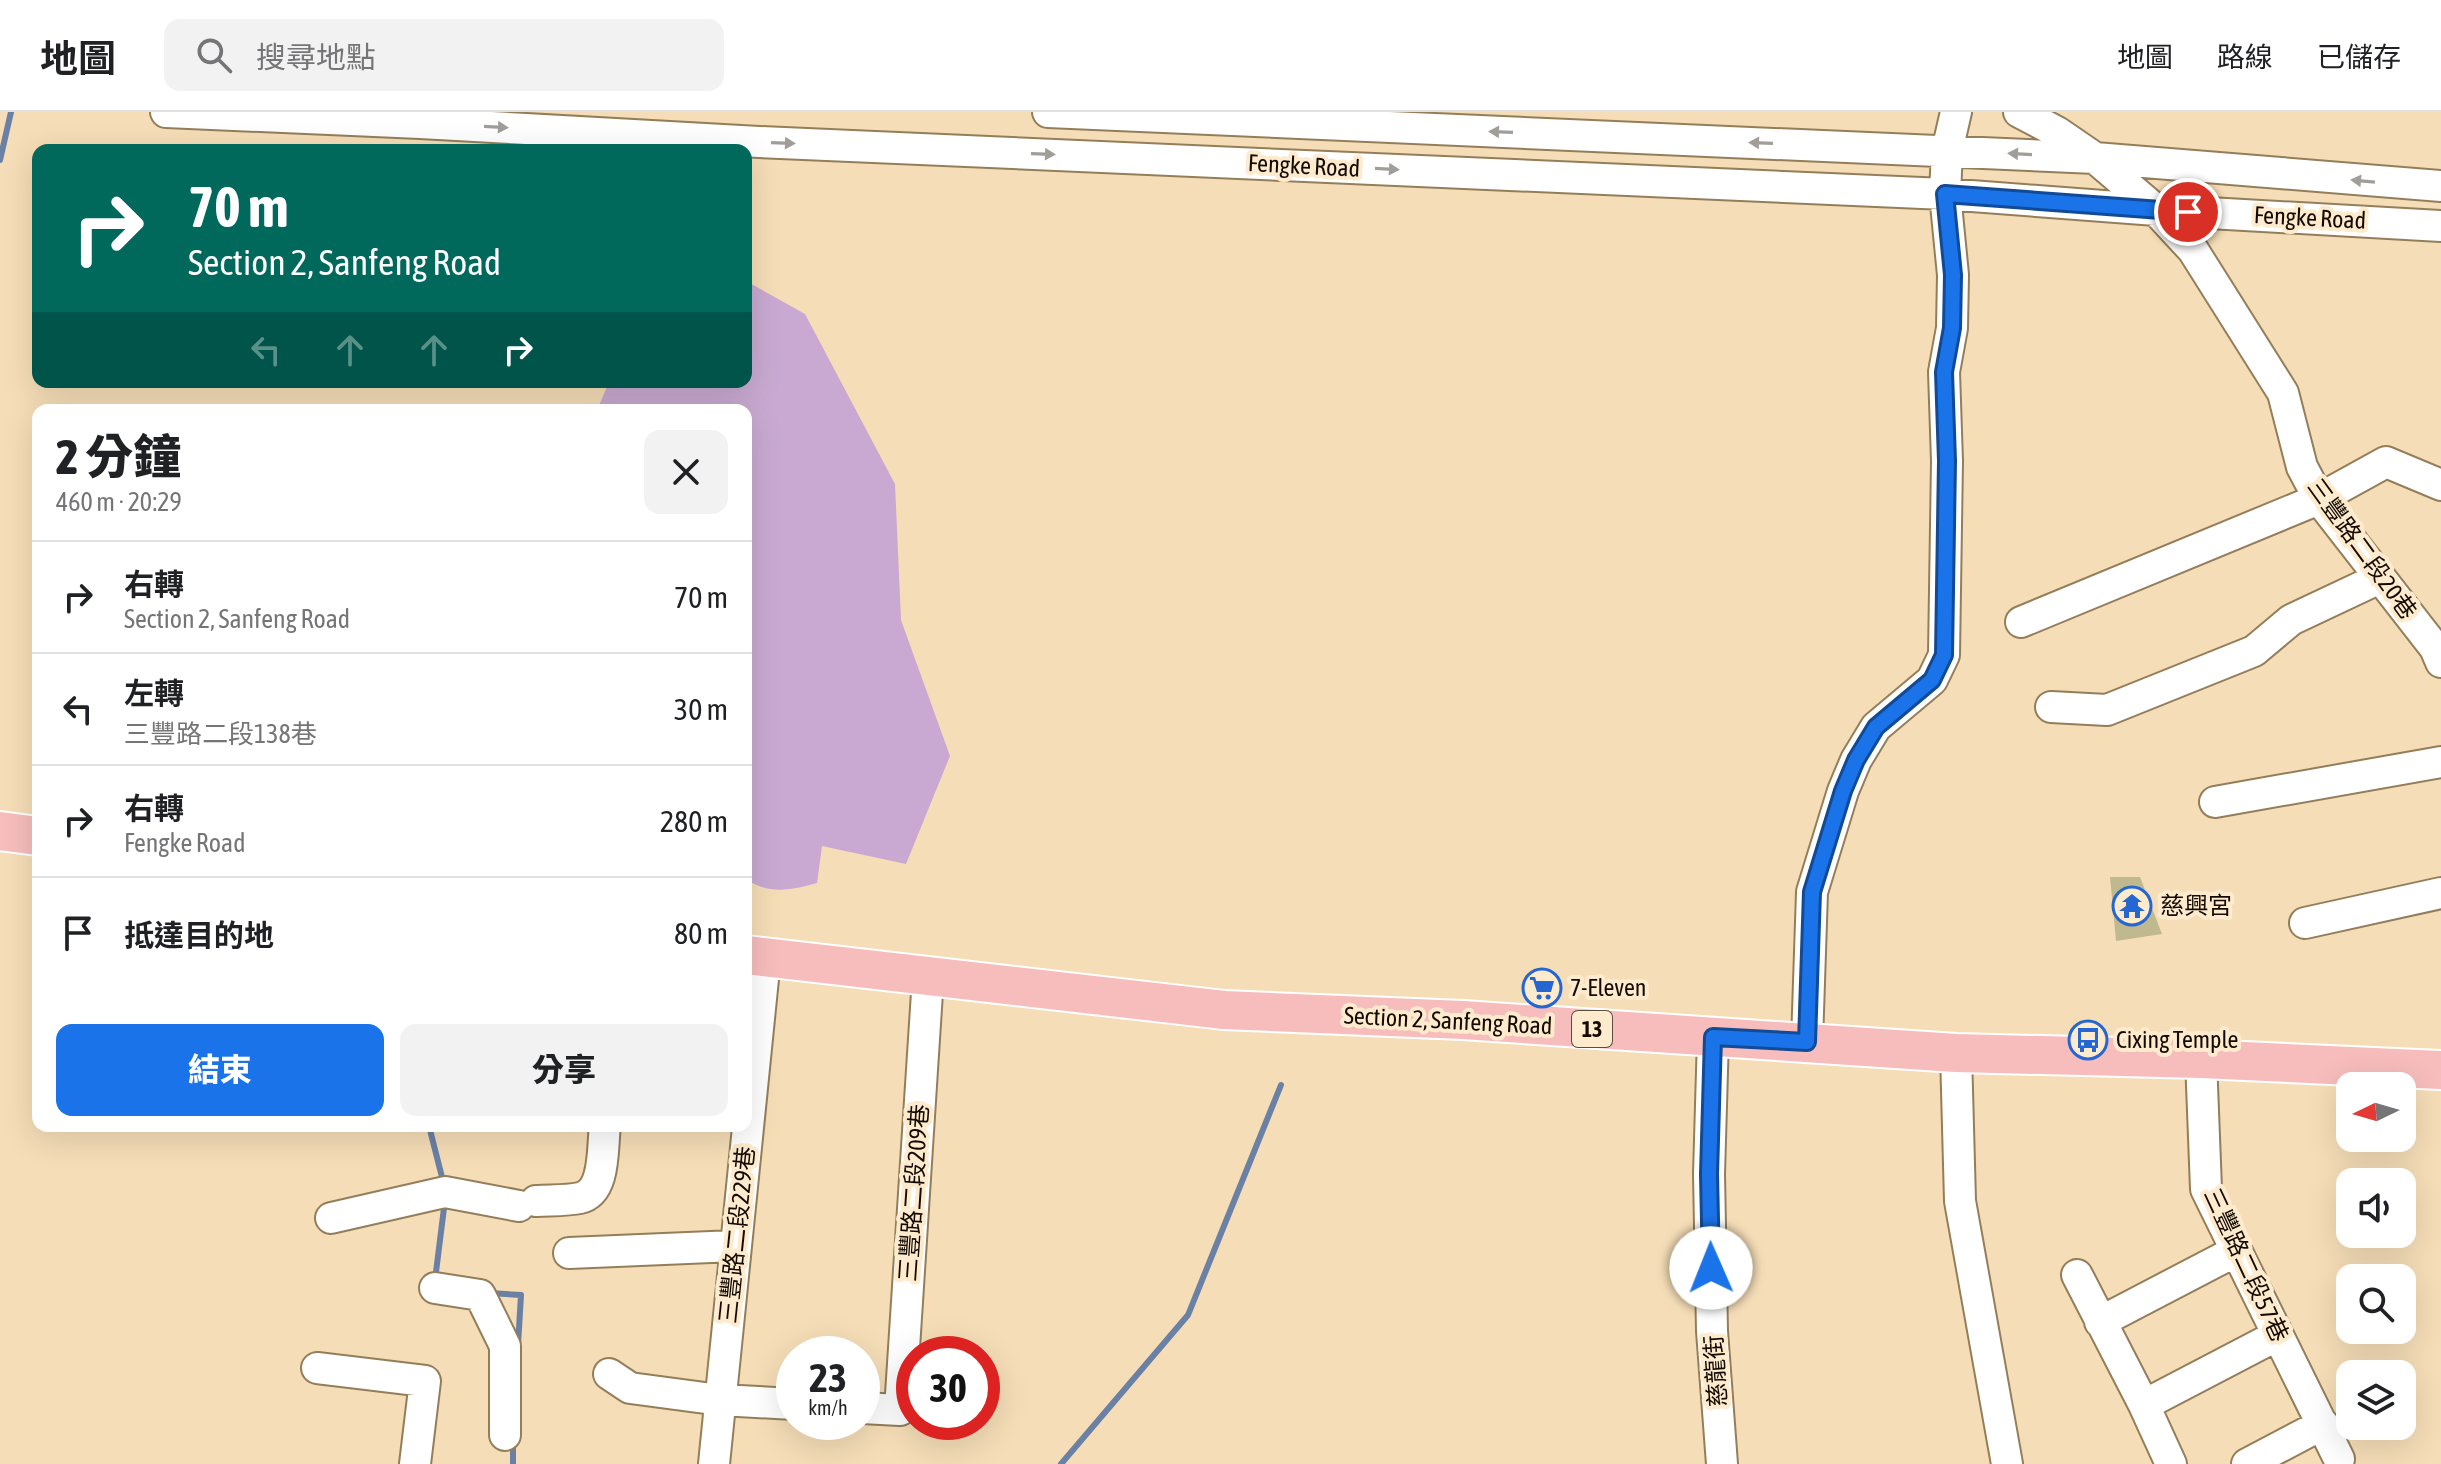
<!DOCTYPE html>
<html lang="zh-TW">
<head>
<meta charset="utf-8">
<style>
  :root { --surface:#fff; --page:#f2f2f2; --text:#202124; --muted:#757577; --line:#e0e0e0; --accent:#1a73e8 }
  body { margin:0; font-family:"Asap Condensed","Noto Sans TC",sans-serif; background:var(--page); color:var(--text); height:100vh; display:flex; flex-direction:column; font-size:30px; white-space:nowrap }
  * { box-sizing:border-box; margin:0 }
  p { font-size:26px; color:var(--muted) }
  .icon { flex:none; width:44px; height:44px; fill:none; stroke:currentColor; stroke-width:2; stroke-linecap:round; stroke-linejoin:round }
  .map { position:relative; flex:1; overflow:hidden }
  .panel { position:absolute; left:32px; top:292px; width:720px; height:728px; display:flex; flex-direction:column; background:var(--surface); border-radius:16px; box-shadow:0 8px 32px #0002 }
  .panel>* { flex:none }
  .guide { position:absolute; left:32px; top:32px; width:720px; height:244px; border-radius:16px; box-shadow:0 8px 32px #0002; background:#00695c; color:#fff; overflow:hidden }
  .needle { width:52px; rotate:265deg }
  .buttons { position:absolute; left:2336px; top:960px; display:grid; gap:16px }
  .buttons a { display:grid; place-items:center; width:80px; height:80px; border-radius:16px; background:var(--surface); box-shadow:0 8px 32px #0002; font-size:40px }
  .speed { position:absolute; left:776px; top:1224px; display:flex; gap:16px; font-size:40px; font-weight:700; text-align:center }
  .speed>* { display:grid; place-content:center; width:104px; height:104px; border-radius:50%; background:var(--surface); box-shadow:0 8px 32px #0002; line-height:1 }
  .speed small { font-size:20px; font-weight:400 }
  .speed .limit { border:12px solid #d22; background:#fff; color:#111 }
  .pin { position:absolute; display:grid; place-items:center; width:68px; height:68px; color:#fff; margin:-34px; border:4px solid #fff; border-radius:50%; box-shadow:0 2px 8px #0007 }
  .me { position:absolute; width:88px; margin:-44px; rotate:359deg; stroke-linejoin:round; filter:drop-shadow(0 0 6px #0008) }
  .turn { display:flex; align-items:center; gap:28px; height:168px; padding:0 24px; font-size:36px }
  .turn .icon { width:104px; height:104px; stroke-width:2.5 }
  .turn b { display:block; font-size:56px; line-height:68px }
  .lanes { display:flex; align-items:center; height:76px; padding:0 24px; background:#0003; justify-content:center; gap:40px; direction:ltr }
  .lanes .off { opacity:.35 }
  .round { display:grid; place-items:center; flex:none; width:84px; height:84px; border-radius:16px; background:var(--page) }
  .head { display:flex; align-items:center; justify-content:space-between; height:136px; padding:0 24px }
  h1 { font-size:48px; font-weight:800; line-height:60px }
  .action { display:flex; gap:16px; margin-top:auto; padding:16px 24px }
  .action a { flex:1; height:92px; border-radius:16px; background:var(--accent); color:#fff; font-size:32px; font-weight:800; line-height:92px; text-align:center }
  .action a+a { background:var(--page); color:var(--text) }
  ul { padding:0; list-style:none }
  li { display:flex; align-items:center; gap:24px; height:112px; padding:0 24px; border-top:2px solid var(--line) }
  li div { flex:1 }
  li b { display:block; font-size:30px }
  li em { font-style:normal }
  header { display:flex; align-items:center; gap:48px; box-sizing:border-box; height:112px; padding:0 40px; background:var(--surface); border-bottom:2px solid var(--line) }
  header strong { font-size:38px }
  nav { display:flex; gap:44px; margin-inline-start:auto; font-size:28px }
  .search { width:560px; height:72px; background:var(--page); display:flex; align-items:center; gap:20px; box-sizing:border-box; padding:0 28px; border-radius:16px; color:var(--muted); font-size:30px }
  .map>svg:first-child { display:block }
</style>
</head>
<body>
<header>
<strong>地圖</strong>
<div class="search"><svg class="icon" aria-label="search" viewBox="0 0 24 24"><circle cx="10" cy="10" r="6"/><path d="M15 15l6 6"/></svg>搜尋地點</div>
<nav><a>地圖</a><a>路線</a><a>已儲存</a></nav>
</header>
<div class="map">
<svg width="2441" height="1352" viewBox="0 0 2441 1352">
  <rect width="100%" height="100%" fill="#f5ddb7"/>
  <path fill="#c9a9d1" d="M746 169 805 202 895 372 901 508 950 644 906 752 822 734 817 771C792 778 768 783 746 767V298H597L609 270H746Z"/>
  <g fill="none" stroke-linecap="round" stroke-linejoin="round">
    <path stroke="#6a80a5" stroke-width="6" d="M0 48 11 0
      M429 1014 444 1073
      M435 1168 445 1088
      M489 1181 521 1183 518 1233
      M513 1328V1352
      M1061 1352 1188 1203 1281 973"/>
  </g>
  <path fill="#c0b990" d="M2110 765H2140L2162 822 2116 829Z"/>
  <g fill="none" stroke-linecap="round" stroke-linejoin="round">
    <g stroke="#947e5a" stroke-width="34">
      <path id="minor" d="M166 0 420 11 759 30 1945 82 2156 98 2441 114
        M1048 0 2095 46 2441 74
        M2019 0 2057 20 2095 46 2156 98 2193 138 2283 281 2302 355 2319 387 2435 536 2441 550
        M2021 510 2319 387 2386 350 2441 373
        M2051 595 2107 598 2254 539 2291 508 2380 466
        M2215 690 2441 650
        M2305 811 2441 781
        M1713 925 1709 1062 1712 1219 1722 1352
        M1807 930 1812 780 1843 679 1856 648 1876 615 1932 568 1944 543 1947 349 1944 260 1952 216 1953 163 1945 82 1947 39 1956 0
        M1956 941 1960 1089 2007 1352
        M2201 947 2206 1077 2339 1347
        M536 1089C550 1088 566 1089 580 1086 606 1080 602 1036 605 1014
        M331 1106 445 1080 519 1094
        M569 1141 735 1134
        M2077 1163 2144 1293 2171 1352
        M435 1176 480 1183 505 1234V1323
        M2100 1210 2236 1139
        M317 1256 425 1269 415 1352
        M609 1262 630 1276 720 1288 794 1292
        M2144 1293 2278 1223
        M862 1296 900 1298 928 865
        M714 1352 765 847
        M2247 1352 2323 1312"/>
    </g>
    <g stroke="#fff" stroke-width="42">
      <path id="major" d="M0 719 38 724
        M746 843 1224 898 1463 908 1956 941 2201 947 2441 958"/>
    </g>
    <use href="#minor" stroke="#fff" stroke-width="30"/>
    <use href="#major" stroke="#f7bdbd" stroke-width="38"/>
  </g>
  <defs><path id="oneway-solid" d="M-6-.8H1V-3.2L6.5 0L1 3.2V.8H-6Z" transform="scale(2)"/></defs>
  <g fill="#a19d99">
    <use href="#oneway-solid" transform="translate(496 15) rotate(3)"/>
    <use href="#oneway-solid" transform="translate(1501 20) rotate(-178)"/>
    <use href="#oneway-solid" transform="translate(783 31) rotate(2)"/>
    <use href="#oneway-solid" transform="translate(1761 31) rotate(-178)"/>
    <use href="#oneway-solid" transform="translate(1043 42) rotate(2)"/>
    <use href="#oneway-solid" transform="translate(2020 42) rotate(-177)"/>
    <use href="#oneway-solid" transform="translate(1387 57) rotate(3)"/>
    <use href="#oneway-solid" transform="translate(2363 69) rotate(-175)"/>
  </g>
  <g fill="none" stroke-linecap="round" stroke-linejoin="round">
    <g stroke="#114b97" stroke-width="20">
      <path id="route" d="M1711 1156 1709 1062 1713 925 1807 930 1812 780 1843 679 1856 648 1876 615 1932 568 1944 543 1947 349 1944 260 1952 216 1953 163 1945 82 2188 100"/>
    </g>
    <use href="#route" stroke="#1a73e8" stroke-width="14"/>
  </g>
  <defs>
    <g id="temple-ring" transform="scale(2)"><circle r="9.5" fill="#feebcd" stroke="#2467d3" stroke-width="1.5"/><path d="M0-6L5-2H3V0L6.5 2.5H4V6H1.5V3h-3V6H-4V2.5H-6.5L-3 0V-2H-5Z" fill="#2467d3"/></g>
    <g id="supermarket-ring" transform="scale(2)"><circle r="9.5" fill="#feebcd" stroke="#2467d3" stroke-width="1.5"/><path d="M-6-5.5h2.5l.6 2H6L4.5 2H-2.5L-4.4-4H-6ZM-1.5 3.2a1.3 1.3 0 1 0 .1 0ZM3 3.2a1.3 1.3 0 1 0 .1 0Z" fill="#2467d3"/></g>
    <g id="bus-ring" transform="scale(2)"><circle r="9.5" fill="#feebcd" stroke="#2467d3" stroke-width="1.5"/><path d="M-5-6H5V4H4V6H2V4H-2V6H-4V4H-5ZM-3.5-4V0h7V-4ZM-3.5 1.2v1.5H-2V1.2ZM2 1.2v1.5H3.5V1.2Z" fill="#2467d3"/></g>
  </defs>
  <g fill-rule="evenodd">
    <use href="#temple-ring" x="2132" y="794"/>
    <use href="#supermarket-ring" x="1542" y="876"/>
    <use href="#bus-ring" x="2088" y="928"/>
  </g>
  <g text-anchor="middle" stroke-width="8" stroke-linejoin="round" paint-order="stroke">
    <rect fill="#feebcd" stroke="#5a4e3e" stroke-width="2" x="1572" y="899" width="40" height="36" rx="6"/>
    <g font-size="22" font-weight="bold" fill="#130b01">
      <text x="1592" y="925">13</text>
    </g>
    <g font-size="24" fill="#130b01" stroke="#feebcd">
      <text transform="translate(1304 54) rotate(3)" y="8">Fengke Road</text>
      <text transform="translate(2310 106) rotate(3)" y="8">Fengke Road</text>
      <text transform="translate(2362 437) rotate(54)" y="8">三豐路二段20巷</text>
      <text transform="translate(1448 909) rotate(3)" y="8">Section 2, Sanfeng Road</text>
      <text transform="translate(914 1081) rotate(-86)" y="8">三豐路二段209巷</text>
      <text transform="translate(737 1123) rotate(-84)" y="8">三豐路二段229巷</text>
      <text transform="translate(2246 1153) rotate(65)" y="8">三豐路二段57巷</text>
      <text transform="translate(1716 1259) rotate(-94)" y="8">慈龍街</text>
    </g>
    <g font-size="24" fill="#130b01" stroke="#feebcd" text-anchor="start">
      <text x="2160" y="802">慈興宮</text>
      <text x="1570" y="884">7-Eleven</text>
      <text x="2116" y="936">Cixing Temple</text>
    </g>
  </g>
</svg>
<div class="buttons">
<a><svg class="needle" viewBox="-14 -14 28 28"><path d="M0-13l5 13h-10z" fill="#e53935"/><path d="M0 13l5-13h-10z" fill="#757577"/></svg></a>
<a><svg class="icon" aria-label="sound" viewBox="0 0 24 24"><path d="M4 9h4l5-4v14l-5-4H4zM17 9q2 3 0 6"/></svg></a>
<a><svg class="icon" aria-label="search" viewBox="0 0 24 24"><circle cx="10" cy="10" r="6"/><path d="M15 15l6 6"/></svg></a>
<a><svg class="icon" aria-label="layers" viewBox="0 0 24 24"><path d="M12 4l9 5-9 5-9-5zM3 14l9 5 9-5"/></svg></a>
</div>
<div class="speed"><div>23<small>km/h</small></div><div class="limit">30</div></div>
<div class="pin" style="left:2188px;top:100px;background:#d93025"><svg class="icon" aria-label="arrive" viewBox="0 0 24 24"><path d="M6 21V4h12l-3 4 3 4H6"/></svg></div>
<svg class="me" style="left:1711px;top:1156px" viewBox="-20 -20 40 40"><circle r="19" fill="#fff"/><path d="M0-13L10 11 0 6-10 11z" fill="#1a73e8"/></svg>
<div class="guide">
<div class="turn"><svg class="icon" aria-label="right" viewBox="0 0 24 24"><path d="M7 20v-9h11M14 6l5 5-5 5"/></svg><div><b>70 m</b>Section 2, Sanfeng Road</div></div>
<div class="lanes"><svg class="icon off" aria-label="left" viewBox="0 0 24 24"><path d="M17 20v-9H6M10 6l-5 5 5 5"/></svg><svg class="icon off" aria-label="ahead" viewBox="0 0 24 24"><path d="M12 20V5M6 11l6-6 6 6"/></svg><svg class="icon off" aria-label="ahead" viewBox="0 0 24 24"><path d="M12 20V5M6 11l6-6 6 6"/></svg><svg class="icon" aria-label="right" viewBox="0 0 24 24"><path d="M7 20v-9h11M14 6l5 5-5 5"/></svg></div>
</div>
<section class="panel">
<div class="head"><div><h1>2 分鐘</h1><p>460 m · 20:29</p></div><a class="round"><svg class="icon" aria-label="close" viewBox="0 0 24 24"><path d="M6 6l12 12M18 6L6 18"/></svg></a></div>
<ul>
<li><svg class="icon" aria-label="right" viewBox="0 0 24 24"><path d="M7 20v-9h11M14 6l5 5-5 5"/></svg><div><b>右轉</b><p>Section 2, Sanfeng Road</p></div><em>70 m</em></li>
<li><svg class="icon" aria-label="left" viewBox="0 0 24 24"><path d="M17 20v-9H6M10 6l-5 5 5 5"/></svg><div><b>左轉</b><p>三豐路二段138巷</p></div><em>30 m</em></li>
<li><svg class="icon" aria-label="right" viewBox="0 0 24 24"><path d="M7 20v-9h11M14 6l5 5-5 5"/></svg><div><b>右轉</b><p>Fengke Road</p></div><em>280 m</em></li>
<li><svg class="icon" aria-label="arrive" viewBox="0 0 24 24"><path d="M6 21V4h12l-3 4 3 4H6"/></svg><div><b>抵達目的地</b></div><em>80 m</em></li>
</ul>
<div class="action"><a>結束</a><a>分享</a></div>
</section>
</div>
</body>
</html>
